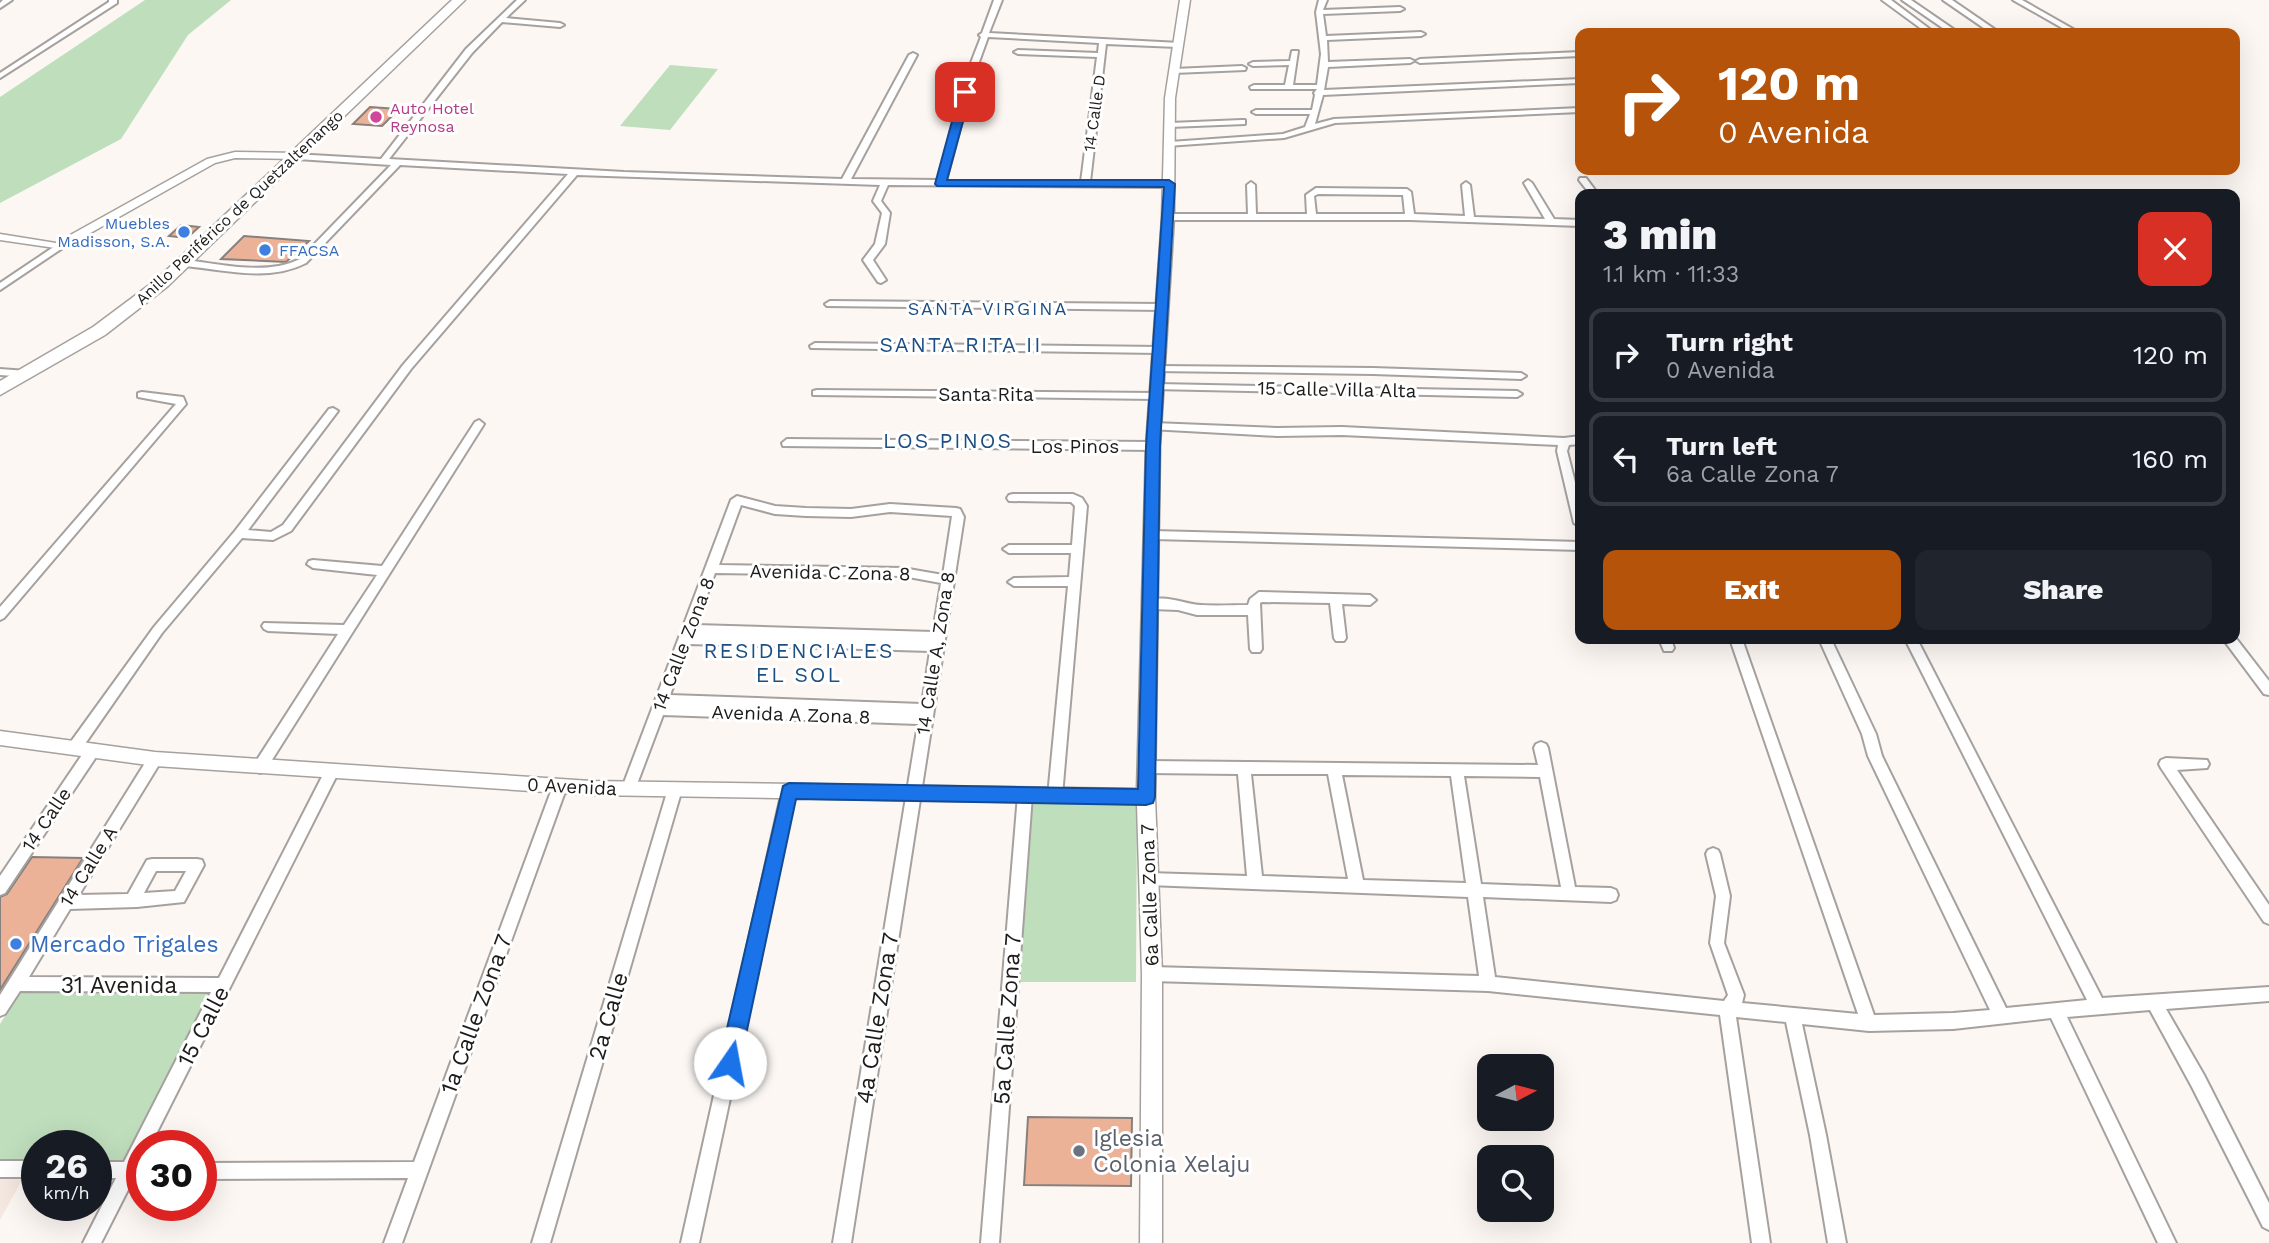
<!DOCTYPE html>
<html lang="en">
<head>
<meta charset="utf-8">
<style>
  :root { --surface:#171b24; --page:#20242c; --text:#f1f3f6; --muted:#9ea1a6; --line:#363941; --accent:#b45309 }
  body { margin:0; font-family:"Work Sans",sans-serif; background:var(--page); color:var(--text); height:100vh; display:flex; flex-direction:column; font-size:26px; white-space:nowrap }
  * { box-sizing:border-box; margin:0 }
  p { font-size:23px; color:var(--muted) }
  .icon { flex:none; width:38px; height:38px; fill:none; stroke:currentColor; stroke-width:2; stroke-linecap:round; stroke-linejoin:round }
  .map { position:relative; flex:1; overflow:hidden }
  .panel { position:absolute; left:1575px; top:189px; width:665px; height:455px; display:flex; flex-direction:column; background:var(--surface); border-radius:14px; box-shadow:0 7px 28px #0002 }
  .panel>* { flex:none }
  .top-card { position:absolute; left:1575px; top:28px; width:665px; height:147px; border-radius:14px; box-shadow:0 7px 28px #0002; background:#b45309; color:#fff; overflow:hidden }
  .needle { width:46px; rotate:83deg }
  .buttons { position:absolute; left:1477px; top:1054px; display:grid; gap:14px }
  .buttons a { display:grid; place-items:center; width:77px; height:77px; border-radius:14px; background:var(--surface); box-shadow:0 7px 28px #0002; font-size:35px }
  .speed { position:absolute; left:21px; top:1130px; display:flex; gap:14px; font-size:35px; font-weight:700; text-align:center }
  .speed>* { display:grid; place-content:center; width:91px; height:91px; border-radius:50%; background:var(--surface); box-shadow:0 7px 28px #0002; line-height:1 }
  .speed small { font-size:18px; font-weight:400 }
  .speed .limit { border:10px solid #d22; background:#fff; color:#111 }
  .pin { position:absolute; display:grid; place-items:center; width:60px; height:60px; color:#fff; margin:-30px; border-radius:14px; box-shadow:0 4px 10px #0006 }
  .me { position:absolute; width:77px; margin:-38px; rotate:12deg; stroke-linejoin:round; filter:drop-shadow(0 0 5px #0008) }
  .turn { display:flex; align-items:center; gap:24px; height:147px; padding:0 28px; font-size:32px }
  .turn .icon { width:91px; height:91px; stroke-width:2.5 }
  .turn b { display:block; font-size:49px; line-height:60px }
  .round { display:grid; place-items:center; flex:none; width:74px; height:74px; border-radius:14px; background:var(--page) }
  .summary { display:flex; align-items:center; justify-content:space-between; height:119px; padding:0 28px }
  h1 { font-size:42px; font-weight:800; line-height:52px }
  .action { display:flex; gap:14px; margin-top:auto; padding:14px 28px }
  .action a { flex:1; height:80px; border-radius:14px; background:var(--accent); color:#fff; font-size:28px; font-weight:800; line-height:80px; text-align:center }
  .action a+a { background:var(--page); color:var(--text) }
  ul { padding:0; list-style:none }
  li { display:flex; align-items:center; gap:21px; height:94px; margin:0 14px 10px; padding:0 14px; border:4px solid var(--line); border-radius:14px }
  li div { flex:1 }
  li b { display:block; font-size:26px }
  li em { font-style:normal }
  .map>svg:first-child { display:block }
</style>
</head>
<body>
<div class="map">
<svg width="2269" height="1243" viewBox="0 0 2269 1243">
  <rect width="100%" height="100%" fill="#fcf7f3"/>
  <path fill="#f4e8e0" d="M23 1178 0 1220V1179Z"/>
  <path fill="#bfdebc" d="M145 0H231L188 35 121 139 0 203V97Z
    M670 65 718 69 670 130 620 126Z
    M1029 803 1137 804 1136 982H1017Z
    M23 988 215 992 125 1164 96 1163V1146H37V1162L0 1161V1024Z"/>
  <path fill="#ecb297" stroke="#86807e" stroke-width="2" d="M370 107 399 109 382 126 353 124Z
    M181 225 199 227 187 238 169 236Z
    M244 236 309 241 286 262 221 259Z
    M32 857 83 858 0 990V897L7 894Z
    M1028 1117 1132 1118 1131 1186 1024 1185Z"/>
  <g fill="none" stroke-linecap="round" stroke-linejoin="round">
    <g stroke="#a6a19e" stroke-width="4">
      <path id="street" d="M3 0H12L0 8V3Z
        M109 0H117V3L0 78V73L109 2Z
        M517 0H525L506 18 560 23 564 25 560 27 502 22 472 53 389 159 624 172 842 179 909 55 913 53 917 55 851 179 938 180 967 73 981 37 979 35 982 33 994 0H1002L989 33 1180 43 1181 45 1177 47 1106 44 1090 182 1169 181 1173 184 1169 187 888 185 881 201 890 213 885 244 873 260 886 280 881 283 878 282 863 260 875 244 882 213 873 201 880 185 577 175 411 369 291 531 273 540 242 538 162 633 80 751 75 753 70 751 68 747 70 743 154 627 235 531 329 409 333 408 338 411 248 530 271 532 283 525 403 365 568 174 400 165 306 263C269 282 225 270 185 266L180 263 185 260C222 264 265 276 300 259L391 165 297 159 294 158V154L381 159 466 49ZM988 37 1099 43 1098 53 1018 50 1014 52 1018 54 1097 57 1081 182 946 181 975 73Z
        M1319 0H1327L1323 10 1400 7 1404 9 1400 11 1323 14 1326 36 1421 32 1425 34 1421 36 1327 40 1328 62 1410 59 1414 61 1410 63 1328 67 1324 90 1580 79V83L1323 95 1315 124 1334 119 1580 108V112L1335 123 1284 138 1167 146 1166 144 1170 142 1283 134 1305 127 1310 114H1256L1252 112 1256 110H1312L1315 95 1314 93 1317 89H1251L1250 87 1254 85H1285L1289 65 1253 66 1249 64 1253 62 1290 61 1292 51H1298L1293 85H1317L1321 54 1316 12Z
        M1882 0H1891L1935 33H1927Z
        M1902 0H1911L1959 33H1950Z
        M1943 0H1952L2000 33H1991Z
        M2013 0H2022L2080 33H2071Z
        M1580 52V56L1420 63 1416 61 1420 59Z
        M1242 66 1246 68 1245 70 1174 73 1170 71 1174 69Z
        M1242 120H1245V124L1170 127 1166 125 1170 123Z
        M1580 178H1586L1598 194H1590L1579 180Z
        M1528 180 1532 183 1554 219 1580 220V226L1410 220H1168L1164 217 1168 214H1248L1247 185 1251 182 1255 185 1256 214H1307L1306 195 1316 188 1407 189 1411 192 1414 214 1465 216 1462 185 1466 182 1470 185 1474 217 1545 219 1524 183ZM1318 194 1403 195 1405 214H1316L1314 196Z
        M58 244 61 245V249L0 290V283Z
        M830 301 1163 304 1168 307 1163 310 827 306 825 304Z
        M815 343 1160 347 1165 350 1160 353 811 348 810 346Z
        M1158 366 1373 368 1521 373 1526 376 1521 379 1373 374 1154 371 1153 369Z
        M0 369 27 371 32 374 27 377 0 375Z
        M1157 384 1517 391 1522 394 1517 397 1153 389V385Z
        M817 390 1156 393 1161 396 1156 399 813 395V391Z
        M142 392 183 397 186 404 4 618 0 620V607L176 404 138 397V393Z
        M479 420 484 424 265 771 260 773 255 771 253 767 255 763 338 634 268 631 264 629 262 626 264 623 344 625 377 575 313 568 307 564 309 561 313 560 382 566 475 422Z
        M1154 423 1277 428 1342 427 1564 438 1580 436V444L1569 445 1567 451 1580 502V527L1574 523 1557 451 1558 445 1342 435 1277 436 1150 429 1149 427 1150 425Z
        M787 439 1153 442 1158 446 1153 450 783 446 782 443Z
        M1013 494H1073L1082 498 1087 506 1062 796 1060 800 1055 802 1050 800 1048 796 1068 586H1014L1008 582 1014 578 1069 577 1071 553H1009L1003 549 1009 545H1072L1075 506 1071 502 1009 501 1007 498 1009 495Z
        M737 496 775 506 806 508 851 509 890 504 956 508 960 509 964 517 851 1243H833L918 724 663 715 634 792 629 794 624 792 622 788 731 500ZM741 505 775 514 806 516 851 517 890 512 952 516 943 575 903 568 719 565ZM715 573 903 576 941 583 933 632 696 625ZM689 644 930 651 922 704 670 695Z
        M1153 531 1580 542V550L1153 539 1147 535Z
        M1259 592 1370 595 1376 600 1370 605 1342 604 1346 638 1344 641H1336L1334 638 1330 603 1262 602 1260 603 1262 649 1260 652H1252L1250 649 1248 615H1197L1178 610 1152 609 1146 604C1158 591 1186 605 1201 605 1217 606 1233 605 1248 605L1250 599Z
        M2235 637 2269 681V695L2264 694 2223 639Z
        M1659 639H1671L1674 648 1672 651H1664Z
        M1730 639H1742L1874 1015 1953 1013 1990 1010 1868 756 1862 734 1819 639H1831L1876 734 1882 756 2006 1008 2087 1000 1905 639H1917L2102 998 2269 987V1001L2166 1009 2204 1075 2269 1203V1230L2263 1227 2192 1087 2150 1010 2067 1017 2176 1243H2158L2051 1018 1953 1029 1869 1031 1802 1024 1826 1135 1846 1243H1828L1810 1135 1786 1022 1736 1017 1770 1243H1752L1720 1015 1488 991 1152 981 1147 979 1144 974 1147 969 1152 967 1479 976 1468 897 1148 885 1143 884 1141 879 1143 874 1148 873 1247 876 1238 774 1147 773 1142 771 1140 767 1142 763 1147 761 1538 765 1534 748 1536 744 1541 742 1546 744 1548 748 1575 887 1611 888 1616 890 1618 895 1616 900 1611 902 1483 897 1495 977 1724 1001 1728 995 1710 943 1716 896 1706 854 1708 850 1713 848 1718 850 1720 854 1730 896 1724 943 1744 995 1742 1003 1858 1014ZM1251 774H1328L1348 879 1262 876ZM1342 775 1451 776 1466 883 1363 880ZM1464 776 1540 777 1561 887 1481 884Z
        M93 744 98 746 100 750 98 754 5 893 0 895V876L88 746Z
        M155 753 160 755 162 759 160 763 79 895 128 894 147 860 152 859H197L202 860 204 865 184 902 137 907 70 909 29 977 219 978 327 767 332 765 337 767 339 771 150 1146H142V1178H134L101 1243H83L116 1178H96V1162H124L211 992 20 991 5 1014 0 1016V995L150 755ZM156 871H186L175 891 144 893Z
        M2166 758 2207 760 2209 764 2207 768 2177 770 2269 905V924L2264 922 2161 768 2159 764 2161 760Z
        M560 780 565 782 567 786 402 1243H384L408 1178 201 1179V1163L414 1162 553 786 555 782Z
        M675 783 680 785 682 789 550 1243H532L668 789 670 785Z
        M789 785 794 787 796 791 699 1243H681L782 791 784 787Z
        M1025 789 1030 791 1032 795 999 1243H981L1018 795 1020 791Z
        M0 1161H37V1177H0Z"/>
    </g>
    <g stroke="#a6a19e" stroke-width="3">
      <path id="secondary" d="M1180 0H1190L1175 98 1174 217 1160 446 1155 797 1162 974V1243H1140L1142 974 1137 804 591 795 155 766 0 745V731L155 752 591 781 1137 789 1146 446 1162 217 1165 98Z
        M235 152 297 153 302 156 297 159 235 158 215 163 62 249 0 240V234L56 243 207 159Z"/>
    </g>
    <g stroke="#a6a19e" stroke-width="3">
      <path id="highway" d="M452 0H465L168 286 105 335 0 395V381L93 327 156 280Z"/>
    </g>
    <use href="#street" fill="#fff" fill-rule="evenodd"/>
    <use href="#secondary" fill="#fff" fill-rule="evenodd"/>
    <use href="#highway" fill="#fff" fill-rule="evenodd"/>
  </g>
  <path fill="#1a73e8" stroke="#114b97" stroke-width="2" d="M965 89 971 92 947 180H1169L1175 184 1160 446 1155 797 1153 803 1146 805 796 799 740 1063 737 1071 730 1074 722 1071 719 1063 783 786 789 783 1138 789 1146 446 1164 187 937 186 935 184 960 92Z"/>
  <circle fill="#d1479c" stroke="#fff" stroke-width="2.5" cx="376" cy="117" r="7"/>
  <g fill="#3f7fe0" stroke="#fff" stroke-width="2.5">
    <circle cx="184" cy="232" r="7"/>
    <circle cx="265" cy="250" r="7"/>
    <circle cx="16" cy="944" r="7"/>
  </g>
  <circle fill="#6b7280" stroke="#fff" stroke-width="2.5" cx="1079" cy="1151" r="7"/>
  <g text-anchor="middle" stroke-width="6" stroke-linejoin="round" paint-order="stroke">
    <g font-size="16" fill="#b23c85" stroke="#fff" text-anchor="start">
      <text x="390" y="114">Auto Hotel<tspan x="390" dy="18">Reynosa</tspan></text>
    </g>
    <g font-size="16" fill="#1e1c1b" stroke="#fff">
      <text transform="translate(1094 113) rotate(-82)" y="6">14 Calle D</text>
      <text transform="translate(239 207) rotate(-43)" y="6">Anillo Periférico de Quetzaltenango</text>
    </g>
    <g font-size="16" fill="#366cbe" stroke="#fff" text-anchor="end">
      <text x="170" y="229">Muebles<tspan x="170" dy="18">Madisson, S.A.</tspan></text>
      <text x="279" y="256" text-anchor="start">FFACSA</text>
    </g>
    <g font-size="18" letter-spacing="2" fill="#1e4f82" stroke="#fff">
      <text x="988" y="315">SANTA VIRGINA</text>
    </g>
    <g font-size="19" fill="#1e1c1b" stroke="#fff">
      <text transform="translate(1337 389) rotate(1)" y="7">15 Calle Villa Alta</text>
      <text x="986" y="401">Santa Rita</text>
      <text x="1075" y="453">Los Pinos</text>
      <text transform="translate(830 572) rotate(1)" y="7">Avenida C Zona 8</text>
      <text transform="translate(683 644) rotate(-69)" y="7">14 Calle Zona 8</text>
      <text transform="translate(935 653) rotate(-81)" y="7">14 Calle A, Zona 8</text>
      <text transform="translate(791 714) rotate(2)" y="7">Avenida A Zona 8</text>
      <text transform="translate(572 786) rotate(3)" y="7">0 Avenida</text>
      <text transform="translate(46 819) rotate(-56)" y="7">14 Calle</text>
      <text transform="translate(88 866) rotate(-58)" y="7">14 Calle A</text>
      <text transform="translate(1149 895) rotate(-92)" y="7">6a Calle Zona 7</text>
    </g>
    <g font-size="21" letter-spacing="2" fill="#1e4f82" stroke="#fff">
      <text x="961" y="352">SANTA RITA II</text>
      <text x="948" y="448">LOS PINOS</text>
      <text x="799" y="658">RESIDENCIALES<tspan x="799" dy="24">EL SOL</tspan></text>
    </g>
    <g font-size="23" fill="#366cbe" stroke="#fff" text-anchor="start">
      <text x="30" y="952">Mercado Trigales</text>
    </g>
    <g font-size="23" fill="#1e1c1b" stroke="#fff">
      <text x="119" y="993">31 Avenida</text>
      <text transform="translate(476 1014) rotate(-70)" y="8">1a Calle Zona 7</text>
      <text transform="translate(608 1016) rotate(-74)" y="8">2a Calle</text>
      <text transform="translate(877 1018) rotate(-81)" y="8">4a Calle Zona 7</text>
      <text transform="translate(1007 1019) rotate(-86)" y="8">5a Calle Zona 7</text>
      <text transform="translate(203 1026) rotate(-63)" y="8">15 Calle</text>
    </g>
    <g font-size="23" fill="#5b616d" stroke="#fff" text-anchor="start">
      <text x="1093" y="1146">Iglesia<tspan x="1093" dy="26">Colonia Xelaju</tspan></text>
    </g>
  </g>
</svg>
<div class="buttons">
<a><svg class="needle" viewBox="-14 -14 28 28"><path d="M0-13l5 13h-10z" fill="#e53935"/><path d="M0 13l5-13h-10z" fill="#9ea1a6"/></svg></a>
<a><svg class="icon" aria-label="search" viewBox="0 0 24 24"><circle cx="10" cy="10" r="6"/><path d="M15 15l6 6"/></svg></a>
</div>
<div class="speed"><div>26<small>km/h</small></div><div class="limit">30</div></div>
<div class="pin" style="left:965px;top:92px;background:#d93025"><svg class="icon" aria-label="arrive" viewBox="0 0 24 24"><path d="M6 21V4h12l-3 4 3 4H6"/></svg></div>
<svg class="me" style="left:730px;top:1063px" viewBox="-20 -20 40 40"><circle r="19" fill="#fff"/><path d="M0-13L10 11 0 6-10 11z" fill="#1a73e8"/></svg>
<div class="top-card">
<div class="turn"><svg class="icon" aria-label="right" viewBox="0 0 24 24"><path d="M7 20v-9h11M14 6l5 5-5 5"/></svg><div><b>120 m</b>0 Avenida</div></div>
</div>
<section class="panel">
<div class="summary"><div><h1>3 min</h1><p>1.1 km · 11:33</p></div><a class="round" style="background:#d93025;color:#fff"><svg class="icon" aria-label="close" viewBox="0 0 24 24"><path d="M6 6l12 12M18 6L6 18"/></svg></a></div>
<ul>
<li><svg class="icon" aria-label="right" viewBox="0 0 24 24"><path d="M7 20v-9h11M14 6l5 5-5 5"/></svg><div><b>Turn right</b><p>0 Avenida</p></div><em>120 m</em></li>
<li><svg class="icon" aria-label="left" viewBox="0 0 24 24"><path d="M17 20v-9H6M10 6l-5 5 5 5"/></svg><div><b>Turn left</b><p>6a Calle Zona 7</p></div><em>160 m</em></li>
</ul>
<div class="action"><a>Exit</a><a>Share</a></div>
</section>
</div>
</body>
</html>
